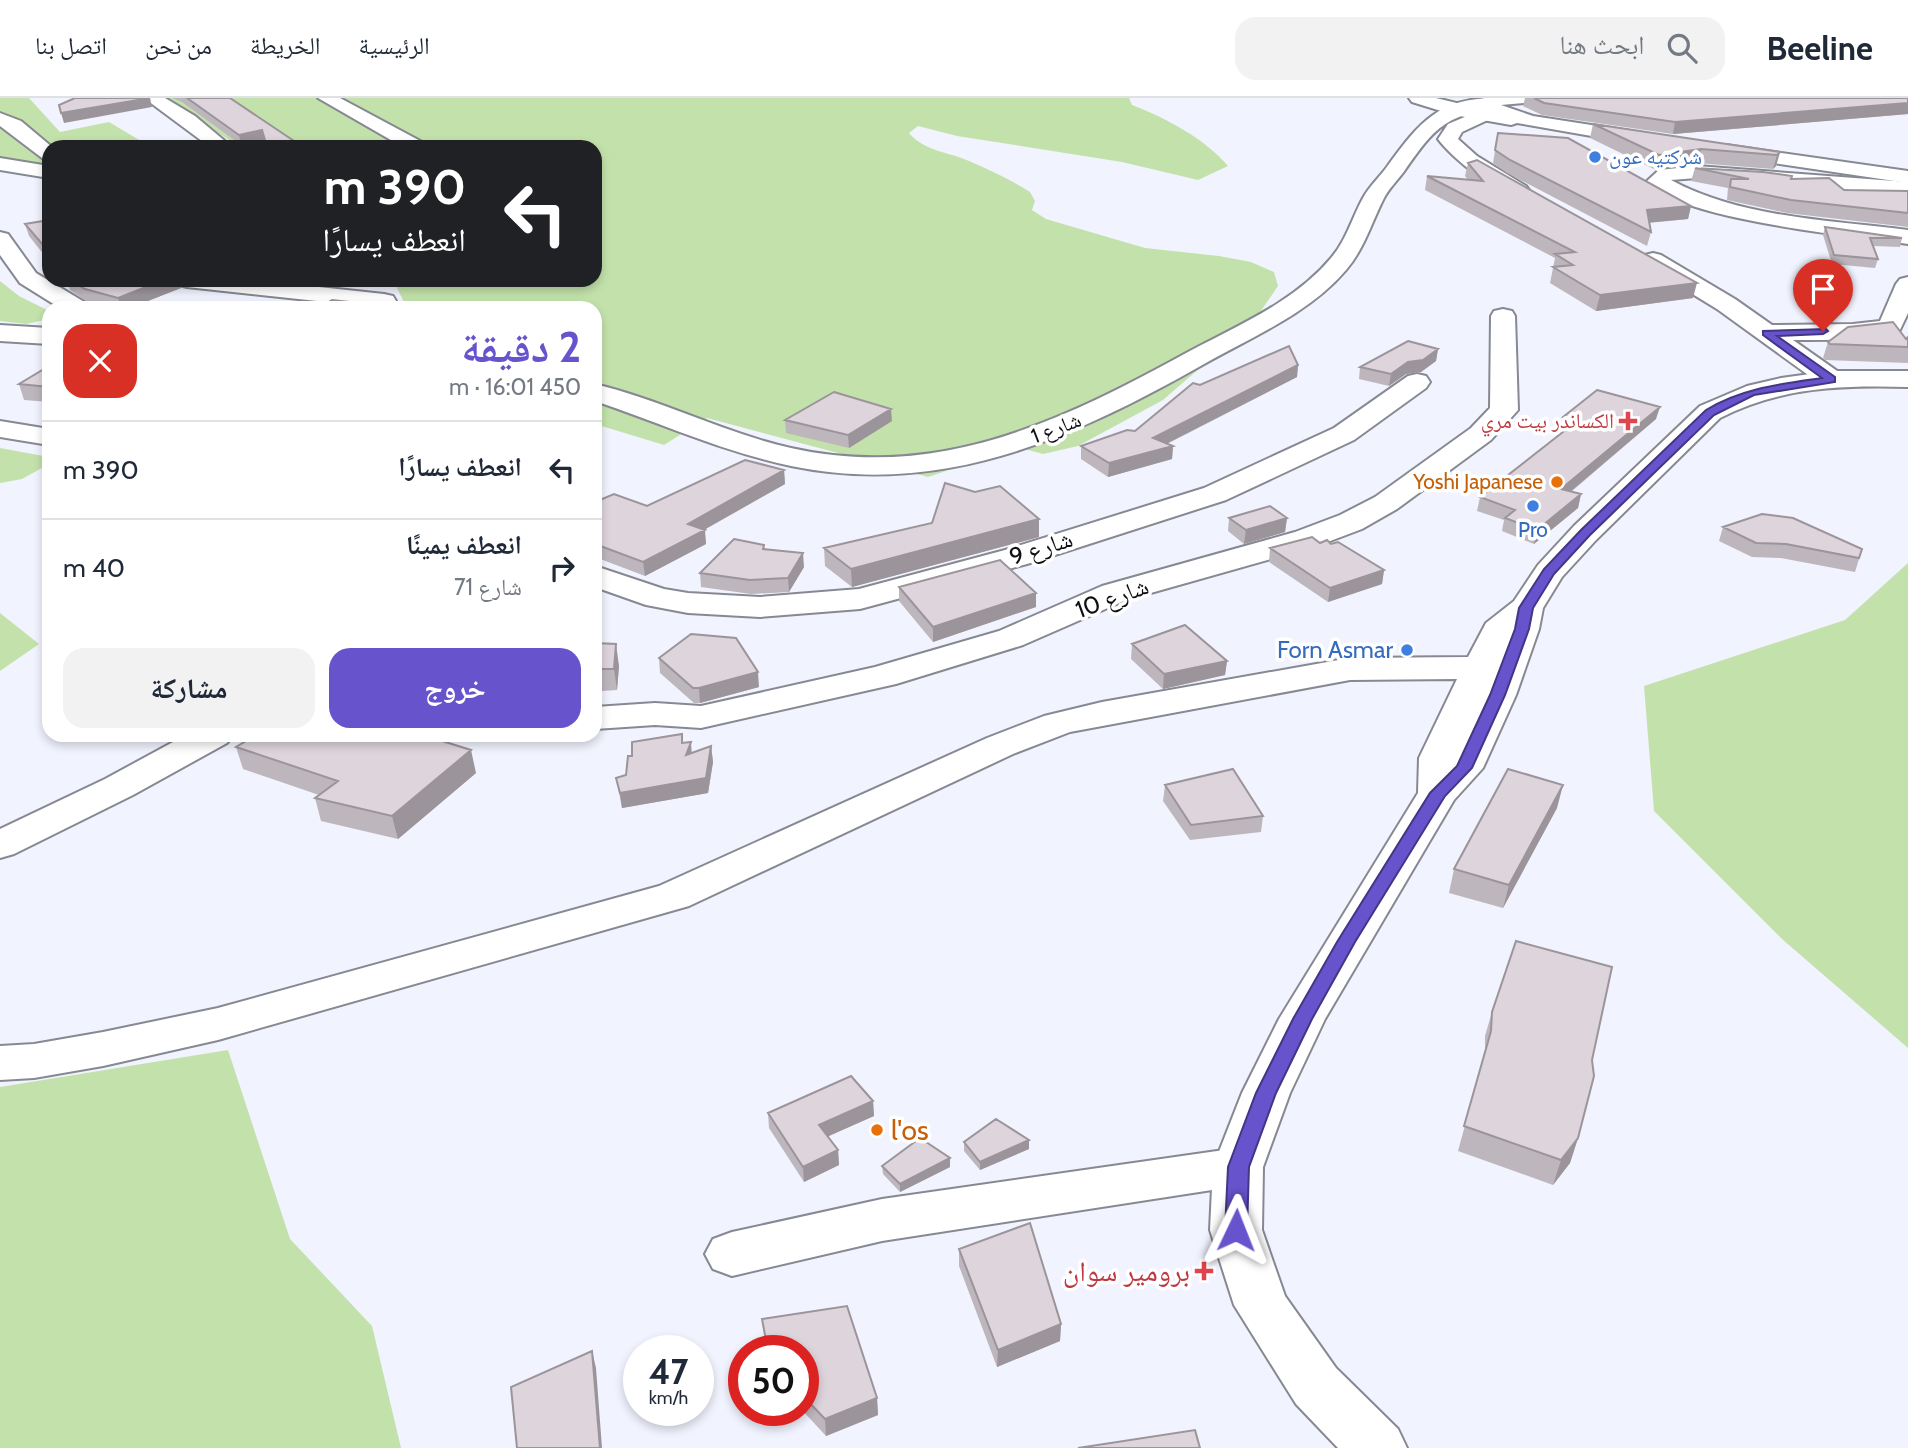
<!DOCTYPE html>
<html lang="ar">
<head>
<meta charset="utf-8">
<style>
  :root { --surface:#fff; --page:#f2f2f3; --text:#1f2937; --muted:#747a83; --line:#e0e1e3; --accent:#6753cc }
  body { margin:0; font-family:Cabin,"Noto Naskh Arabic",sans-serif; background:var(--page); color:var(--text); direction:rtl; height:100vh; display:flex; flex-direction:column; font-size:26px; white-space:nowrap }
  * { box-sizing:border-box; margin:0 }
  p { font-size:23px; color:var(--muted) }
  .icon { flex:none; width:38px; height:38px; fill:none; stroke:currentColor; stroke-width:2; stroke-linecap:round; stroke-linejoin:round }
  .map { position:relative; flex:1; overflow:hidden; direction:ltr }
  .sheet { position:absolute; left:42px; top:203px; width:560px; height:441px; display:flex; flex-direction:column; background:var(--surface); border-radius:21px; box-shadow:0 4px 10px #0003; direction:rtl }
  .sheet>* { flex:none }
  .guide { position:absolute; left:42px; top:42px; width:560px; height:147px; border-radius:21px; box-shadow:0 4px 10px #0003; direction:rtl; background:#202124; color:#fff; overflow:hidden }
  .speed { position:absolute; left:623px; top:1237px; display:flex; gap:14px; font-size:35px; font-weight:700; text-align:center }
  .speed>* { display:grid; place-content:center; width:91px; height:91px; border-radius:50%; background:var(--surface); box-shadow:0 4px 10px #0003; line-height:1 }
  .speed small { font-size:18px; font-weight:400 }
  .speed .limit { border:10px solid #d22; background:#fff; color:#111 }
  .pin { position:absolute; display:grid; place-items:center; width:60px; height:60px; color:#fff; margin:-72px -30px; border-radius:50% 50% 50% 0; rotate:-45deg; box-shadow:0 0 7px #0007 }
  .pin .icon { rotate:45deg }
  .me { position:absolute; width:77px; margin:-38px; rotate:2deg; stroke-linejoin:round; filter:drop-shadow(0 0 5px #0008) }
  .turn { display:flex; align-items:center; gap:24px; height:147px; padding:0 21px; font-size:32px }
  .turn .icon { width:91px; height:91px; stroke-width:2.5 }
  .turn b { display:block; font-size:49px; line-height:60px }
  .round { display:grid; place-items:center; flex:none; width:74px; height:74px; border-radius:21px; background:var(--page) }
  .summary { display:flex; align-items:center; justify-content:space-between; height:119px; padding:0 21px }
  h1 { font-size:42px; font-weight:700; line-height:52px; color:var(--accent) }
  .cta { display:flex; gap:14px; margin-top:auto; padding:14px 21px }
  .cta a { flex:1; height:80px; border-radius:21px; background:var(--accent); color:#fff; font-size:28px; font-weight:700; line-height:80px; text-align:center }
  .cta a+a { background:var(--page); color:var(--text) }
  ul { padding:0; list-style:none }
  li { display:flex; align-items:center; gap:21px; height:98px; padding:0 21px; border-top:2px solid var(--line) }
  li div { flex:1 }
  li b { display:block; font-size:26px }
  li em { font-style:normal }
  header { display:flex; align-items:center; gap:42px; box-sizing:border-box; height:98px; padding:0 35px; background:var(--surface); border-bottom:2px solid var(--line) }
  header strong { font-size:33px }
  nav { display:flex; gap:38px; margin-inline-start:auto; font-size:24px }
  .search { width:490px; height:63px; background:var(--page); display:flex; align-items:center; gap:18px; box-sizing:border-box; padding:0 24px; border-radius:21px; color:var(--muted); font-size:26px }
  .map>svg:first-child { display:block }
</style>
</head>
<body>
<header>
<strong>Beeline</strong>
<div class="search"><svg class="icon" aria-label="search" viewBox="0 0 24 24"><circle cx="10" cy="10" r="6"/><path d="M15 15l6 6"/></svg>ابحث هنا</div>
<nav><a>الرئيسية</a><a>الخريطة</a><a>من نحن</a><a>اتصل بنا</a></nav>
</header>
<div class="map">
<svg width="1908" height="1350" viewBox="0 0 1908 1350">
  <rect width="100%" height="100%" fill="#f1f3fe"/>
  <path fill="#c3e2ab" d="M0 0H29L60 34 109 24 151 49H49V65L0 74Z
    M164 0H1129L1132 7C1166 20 1204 40 1228 68L1198 82 1122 64 957 38 918 28 909 35C924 53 949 54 969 63 990 72 1011 82 1030 94L1035 103 1032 112 1046 121 1145 150 1219 158 1251 164 1274 174 1278 188 1254 223 1163 302 1078 348 1043 356 1017 349 928 379 707 320 664 347 595 326V210H407L394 184 595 182V49H240Z
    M0 183 19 198 49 213V221L26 226 0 223Z
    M0 350 49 359V366L22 381 0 385Z
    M1908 465V950L1782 841 1654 713 1644 588 1845 522Z
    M0 515 39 546 0 573Z
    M228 952 290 1141 372 1228 401 1350H0V989Z"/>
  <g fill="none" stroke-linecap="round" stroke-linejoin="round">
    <g stroke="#868992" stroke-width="4">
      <path id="minor" d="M144 0H165L195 18 232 49H210Z
        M318 0H340L424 45 427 49H403Z
        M1495 0 1498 4 1495 8C1443 21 1436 28 1405 72 1398 82 1388 91 1383 102 1371 126 1364 151 1346 172 1308 217 1247 241 1197 270 1069 342 940 399 791 368 724 354 660 325 595 303V286C662 302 724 335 791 350 933 382 1054 327 1177 260 1229 231 1292 207 1331 160 1346 143 1352 120 1363 100 1370 87 1381 78 1389 66 1419 25 1439 0 1495 0Z
        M1486 10 1492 12 1495 16 1492 20 1462 34 1458 41 1477 58 1526 88 1529 92 1526 96C1502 102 1452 60 1438 41L1448 26Z
        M0 15 21 23 52 49H49V62L42 60 0 28Z
        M0 60 49 68V80L0 72Z
        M1697 68 1908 84V96L1697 80 1671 82C1741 120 1830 122 1908 132V146C1858 139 1674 121 1647 83L1659 72Z
        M0 134 8 136 36 175 86 205 89 210H60L20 185 0 157Z
        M1653 155 1661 157 1735 201 1772 227 1853 226 1880 223 1896 186 1900 181 1908 179V215L1899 234C1864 243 1829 242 1793 242L1840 275 1844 281 1840 287 1831 289 1822 287 1717 211 1645 167 1642 162 1645 157Z
        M175 182H254L384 196 393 198 396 203 393 208 382 210 187 189 179 187Z
        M1503 211 1512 213 1515 218 1518 312 1491 342 1397 411 1362 431 1317 448 1126 502 1023 547 896 586 701 630 655 627 595 631V609L655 605 701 608 875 569 999 533 1102 488 1295 434 1340 417 1375 399 1471 330 1490 310 1491 218 1494 213Z
        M0 227 49 230V246L0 243Z
        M1417 276 1426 278 1430 284 1426 290 1354 342 1226 402 1027 466 860 511 760 519 688 515 646 507 595 489V468L664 491 688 495 760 499 859 491 1005 452 1204 390 1334 330 1408 278Z
        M0 323 49 331V347L0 339Z
        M186 637H233L227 645 133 697 14 756 0 760V731L105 681Z
        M1238 1050 1256 1055 1263 1069 1256 1083 1238 1088 882 1143 732 1178 713 1171 705 1156 713 1141 732 1134 882 1101Z"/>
    </g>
    <g stroke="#868992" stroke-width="4">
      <path id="major" d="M1409 0H1436L1477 10 1476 8 1484 0H1533L1524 5 1501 7 1533 18 1643 35 1653 41 1643 47 1517 25 1511 27 1454 17 1412 4Z
        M1726 47 1908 73V85L1719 57 1716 53 1719 49Z
        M1832 273H1908V289C1842 287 1780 289 1720 320L1596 442 1562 479 1543 510 1539 531 1516 597 1483 670 1454 702 1325 921 1290 995 1263 1069 1262 1132 1285 1198 1336 1270 1398 1331 1407 1350H1338L1296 1306 1234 1207 1210 1132 1213 1069 1242 995 1279 921 1418 695 1419 660 1457 581 1350 582 1070 634 1013 656 689 808 218 942 103 968 34 980 0 982V948L34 946 103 934 218 910 659 788 987 640 1044 618 1102 604 1350 560 1468 559 1486 525 1514 503 1538 467 1574 428 1700 308 1747 288 1781 280Z"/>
    </g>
    <use href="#minor" fill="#fff" fill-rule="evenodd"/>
    <use href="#major" fill="#fff" fill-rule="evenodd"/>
  </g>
  <path fill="#beb6bd" d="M172 0H230L303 49H266L264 42 241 47 182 4Z
    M1525 0H1908V16L1673 36 1542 17 1523 8Z
    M1593 26 1780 54 1776 68 1773 71 1697 65 1656 72 1590 40Z
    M1498 35 1691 108 1688 121 1649 125 1651 134 1647 148 1507 75 1493 65Z
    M1468 65 1693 200 1596 213 1550 185 1555 160 1425 92 1427 78 1468 82 1465 78Z
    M1695 70 1791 81 1844 92 1908 93V129L1787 115 1727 102 1728 90 1691 83Z
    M49 122V163L29 138 25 126Z
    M1825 129 1902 140 1900 149 1873 148 1878 161 1875 170 1832 166 1823 137Z
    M67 182H179L181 190 130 210H109L89 205 70 192Z
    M278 182H314L308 185Z
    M1906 241 1908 249V265L1825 262 1823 260 1828 244Z
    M1438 251 1436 263 1421 274 1406 276 1389 288 1359 281 1360 269Z
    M1298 267 1297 279 1167 346 1173 348 1172 361 1108 379 1081 361V348L1135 333 1200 287Z
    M49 268V304L24 302 19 286Z
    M1563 319 1656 321 1571 394 1581 396 1578 410 1534 446 1502 433 1504 422 1477 413 1480 399 1564 333 1560 332Z
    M785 322 892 323 849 350 786 335Z
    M784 372 785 386 704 432 706 446 645 478 595 459V404L647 408Z
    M1229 420H1287L1285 434 1244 446 1228 433Z
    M1723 429 1862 451 1855 474 1781 460 1752 459 1719 443Z
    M1039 439 852 489 825 468 824 450Z
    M1320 445 1331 446 1384 472 1382 486 1328 504 1269 464 1270 450Z
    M764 447 765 452 804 469 789 494 751 496 701 489 700 475Z
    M899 489 1036 495V509L933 544 899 503Z
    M595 540 597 545 619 568 617 592 602 593 596 606Z
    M1132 546 1227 563 1225 577 1163 591 1131 561Z
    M659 560 759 589 700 605H694L660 575Z
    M683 645 692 655 711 648 713 664 708 695 622 710 616 680 626 677Z
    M236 649 476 675 398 741 321 723 315 700 319 697 243 671Z
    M1165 687 1263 718 1261 734 1190 742 1163 703Z
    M1557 710 1503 810 1449 795 1454 771Z
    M1492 914 1592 962 1578 1040 1570 1065 1553 1087 1458 1053 1485 954V938Z
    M873 1003 874 1018 828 1038 838 1052 839 1067 804 1084 769 1030 768 1015Z
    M1029 1042V1051L980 1072 964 1053V1044Z
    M882 1068 950 1069 900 1094 883 1076Z
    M959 1151 1061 1226 1060 1243 997 1269 959 1168Z
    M847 1208 877 1300 878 1317 826 1338 802 1312H803V1253H767L762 1221Z"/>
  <path fill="#9b949a" d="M150 0 152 9 64 25 61 15Z
    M1908 5V16L1673 36 1675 24Z
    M262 32 264 42 241 47 239 37Z
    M1701 51 1697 65 1656 72 1659 57Z
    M1780 54 1776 68 1773 71 1777 57Z
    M1691 108 1688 121 1643 125 1647 112Z
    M164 182H179L181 190 130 210H121L118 200Z
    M1697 185 1693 200 1596 213 1600 197Z
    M1438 251 1436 263 1421 274 1406 276 1389 288 1391 276 1408 264Z
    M1298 267 1297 279 1152 353 1153 340Z
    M1660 309 1656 321 1558 404 1561 391Z
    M891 311 892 323 849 350 848 337Z
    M1173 348 1172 361 1108 379 1109 365Z
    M784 372 785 386 693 438 705 432 706 446 645 478 643 464 688 426Z
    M1581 396 1578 410 1534 446 1537 432Z
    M1287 420 1285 434 1244 446 1246 432Z
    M1039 421V439L852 489 851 471Z
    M803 455 804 469 789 494 788 480Z
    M1384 472 1382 486 1328 504 1330 490Z
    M1036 495V509L933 544V529Z
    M616 546 619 568 617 592 614 571Z
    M1227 563 1225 577 1163 591 1164 576Z
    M598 571 602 593 596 606 595 578Z
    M758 574 759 589 700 605 699 590Z
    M691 644 692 659 686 657Z
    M711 648 713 664 708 695 622 710 620 695Z
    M471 652 476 675 398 741 392 718Z
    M1563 687 1557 710 1503 810 1509 787Z
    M873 1003 874 1018 820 1042 819 1027Z
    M1578 1040 1570 1065 1553 1087 1561 1062Z
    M1029 1042V1051L980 1072V1064Z
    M838 1052 839 1067 804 1084 803 1069Z
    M950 1060V1069L900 1094V1086Z
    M1061 1226 1060 1243 997 1269 998 1252Z
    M592 1253 596 1270 602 1350H600Z
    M877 1300 878 1317 826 1338 825 1321Z"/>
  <path fill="#ddd4dc" stroke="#9b949a" stroke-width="2" d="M75 0H150L61 15 59 7Z
    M187 0H230L303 49H267L262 32 239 37Z
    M1534 0H1908V5L1675 24 1544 5Z
    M1593 26 1780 54 1777 57 1701 51 1659 57Z
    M1498 35 1568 40 1691 108 1647 112 1651 134 1510 62 1495 52Z
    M1477 62 1697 185 1600 197 1553 169 1573 167 1555 156 1575 154 1427 78 1483 83 1468 65Z
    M1695 70 1763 74 1792 78 1791 81 1829 80 1844 92 1908 93V115L1791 102 1730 89 1731 81H1749Z
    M49 122V154L25 126Z
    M1825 129 1902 140H1870L1878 161 1834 157Z
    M70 182H164L118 200 85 191Z
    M332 202 403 210H319Z
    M1893 224 1906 241 1908 239V249L1830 246 1828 244 1848 229Z
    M1408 243 1438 251 1423 262 1408 264 1391 276 1360 269Z
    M1289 248 1298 267 1153 340 1173 348 1109 365 1081 348 1127 332 1135 333 1193 285 1200 287Z
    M49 268V289L19 286Z
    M1597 292 1660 309 1561 391 1581 396 1537 432 1505 420 1515 412 1480 399 1577 323 1563 319Z
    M834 294 891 311 848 337 785 322Z
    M745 362 784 372 688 426 705 432 643 464 595 446V404L614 396 647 408Z
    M945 385 975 394 1000 388 1039 421 851 471 824 450 932 425Z
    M1270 408 1287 420 1246 432 1229 420Z
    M1762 416 1793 420 1862 451 1859 460 1786 446 1756 445 1723 429Z
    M1312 439 1320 445 1327 442 1331 446 1338 444 1384 472 1330 490 1270 450Z
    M734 441 764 447 763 451 803 455 788 480 750 482 700 475Z
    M1000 462 1036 495 933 529 899 489Z
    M1185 527 1227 563 1164 576 1132 546Z
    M691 536 736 540 758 574 699 590H693L659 560Z
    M595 545 616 546 614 571H598L595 578Z
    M682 636V645L691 644 686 657 711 648 706 680 620 695 616 680 626 677 628 658H632V644Z
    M256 637H423L471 652 392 718 315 700 338 683 236 649Z
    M1233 671 1263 718 1191 727 1165 687Z
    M1508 671 1563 687 1509 787 1454 771Z
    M1516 843 1612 869 1592 962 1594 978 1578 1040 1561 1062 1464 1028 1491 933 1492 914Z
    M851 978 873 1003 819 1027 838 1052 803 1069 768 1015Z
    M996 1021 1029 1042 980 1064 964 1044Z
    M920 1040 950 1060 900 1086 882 1068Z
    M1030 1125 1061 1226 998 1252 959 1151Z
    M847 1208 877 1300 825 1321 803 1298V1253H768L762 1221Z
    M592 1253 600 1350H517L511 1289Z
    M1195 1332 1200 1350H1078Z"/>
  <path fill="#6753cc" stroke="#433685" stroke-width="2" d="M1826 231 1828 233 1823 236 1777 238 1835 279V284L1754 297 1714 317 1590 437 1554 476 1533 510 1529 531 1505 597 1472 670 1445 698 1355 844 1312 921 1276 995 1249 1069 1247 1132 1244 1138 1236 1141 1229 1138 1225 1132 1228 1069 1256 995 1293 921 1337 844 1430 695 1457 668 1490 597 1515 531 1519 510 1544 471 1581 432 1706 312C1742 290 1781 286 1822 280L1763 237V233Z"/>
  <g fill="#3f7fe0" stroke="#fff" stroke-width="2.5">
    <circle cx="1595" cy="59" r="7"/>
    <circle cx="1533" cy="408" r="7"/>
    <circle cx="1407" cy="552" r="7"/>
  </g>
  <g fill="#e0444e" stroke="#fff" stroke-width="2.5">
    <path d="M1624.5 312.5h7v7h7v7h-7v7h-7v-7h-7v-7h7z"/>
    <path d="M1200.5 1162.5h7v7h7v7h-7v7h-7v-7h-7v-7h7z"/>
  </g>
  <g fill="#e8710a" stroke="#fff" stroke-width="2.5">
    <circle cx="1557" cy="384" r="7"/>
    <circle cx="877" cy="1032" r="7"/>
  </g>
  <g text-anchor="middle" stroke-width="7" stroke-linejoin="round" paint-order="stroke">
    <g font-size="21" fill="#366cbe" stroke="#fff" text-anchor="start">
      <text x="1609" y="66">شركتيه عون</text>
      <text x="1533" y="439" text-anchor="middle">Pro</text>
    </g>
    <g font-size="21" fill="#be3a42" stroke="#fff" text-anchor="end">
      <text x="1614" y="330">الكساندر بيت مري</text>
    </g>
    <g font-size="21" fill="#0e0f12" stroke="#fff">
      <text transform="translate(1056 330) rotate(-21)" y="7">شارع 1</text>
    </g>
    <g font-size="21" fill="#c56008" stroke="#fff" text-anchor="end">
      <text x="1543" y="391">Yoshi Japanese</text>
    </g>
    <g font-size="24" fill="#0e0f12" stroke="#fff">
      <text transform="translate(1041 450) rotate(-18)" y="8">شارع 9</text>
      <text transform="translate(1112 500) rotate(-20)" y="8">شارع 10</text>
    </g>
    <g font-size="24" fill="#366cbe" stroke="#fff" text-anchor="end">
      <text x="1393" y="560">Forn Asmar</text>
    </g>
    <g font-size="28" fill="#c56008" stroke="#fff" text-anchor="start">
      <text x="891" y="1042">l'os</text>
    </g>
    <g font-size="28" fill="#be3a42" stroke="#fff" text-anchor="end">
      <text x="1190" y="1183">برومير سوان</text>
    </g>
  </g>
</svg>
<div class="speed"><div>47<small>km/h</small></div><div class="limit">50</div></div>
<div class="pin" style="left:1823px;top:233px;background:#d93025"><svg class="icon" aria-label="arrive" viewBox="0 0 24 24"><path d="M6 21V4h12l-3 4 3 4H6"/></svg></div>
<svg class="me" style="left:1236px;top:1132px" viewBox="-20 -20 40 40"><path d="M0-17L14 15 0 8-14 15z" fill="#6753cc" stroke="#fff" stroke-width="4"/></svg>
<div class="guide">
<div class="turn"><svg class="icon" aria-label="left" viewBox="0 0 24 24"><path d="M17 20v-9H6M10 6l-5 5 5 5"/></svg><div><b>390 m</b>انعطف يسارًا</div></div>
</div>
<section class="sheet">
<div class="summary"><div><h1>2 دقيقة</h1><p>450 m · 16:01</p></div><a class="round" style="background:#d93025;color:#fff"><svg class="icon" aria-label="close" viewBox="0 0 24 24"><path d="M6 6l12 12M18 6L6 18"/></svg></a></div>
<ul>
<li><svg class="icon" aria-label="left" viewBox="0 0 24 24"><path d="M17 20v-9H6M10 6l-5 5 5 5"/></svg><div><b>انعطف يسارًا</b></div><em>390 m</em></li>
<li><svg class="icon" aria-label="right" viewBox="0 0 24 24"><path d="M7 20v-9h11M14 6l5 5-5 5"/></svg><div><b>انعطف يمينًا</b><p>شارع 71</p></div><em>40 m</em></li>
</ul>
<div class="cta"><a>خروج</a><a>مشاركة</a></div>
</section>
</div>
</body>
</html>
